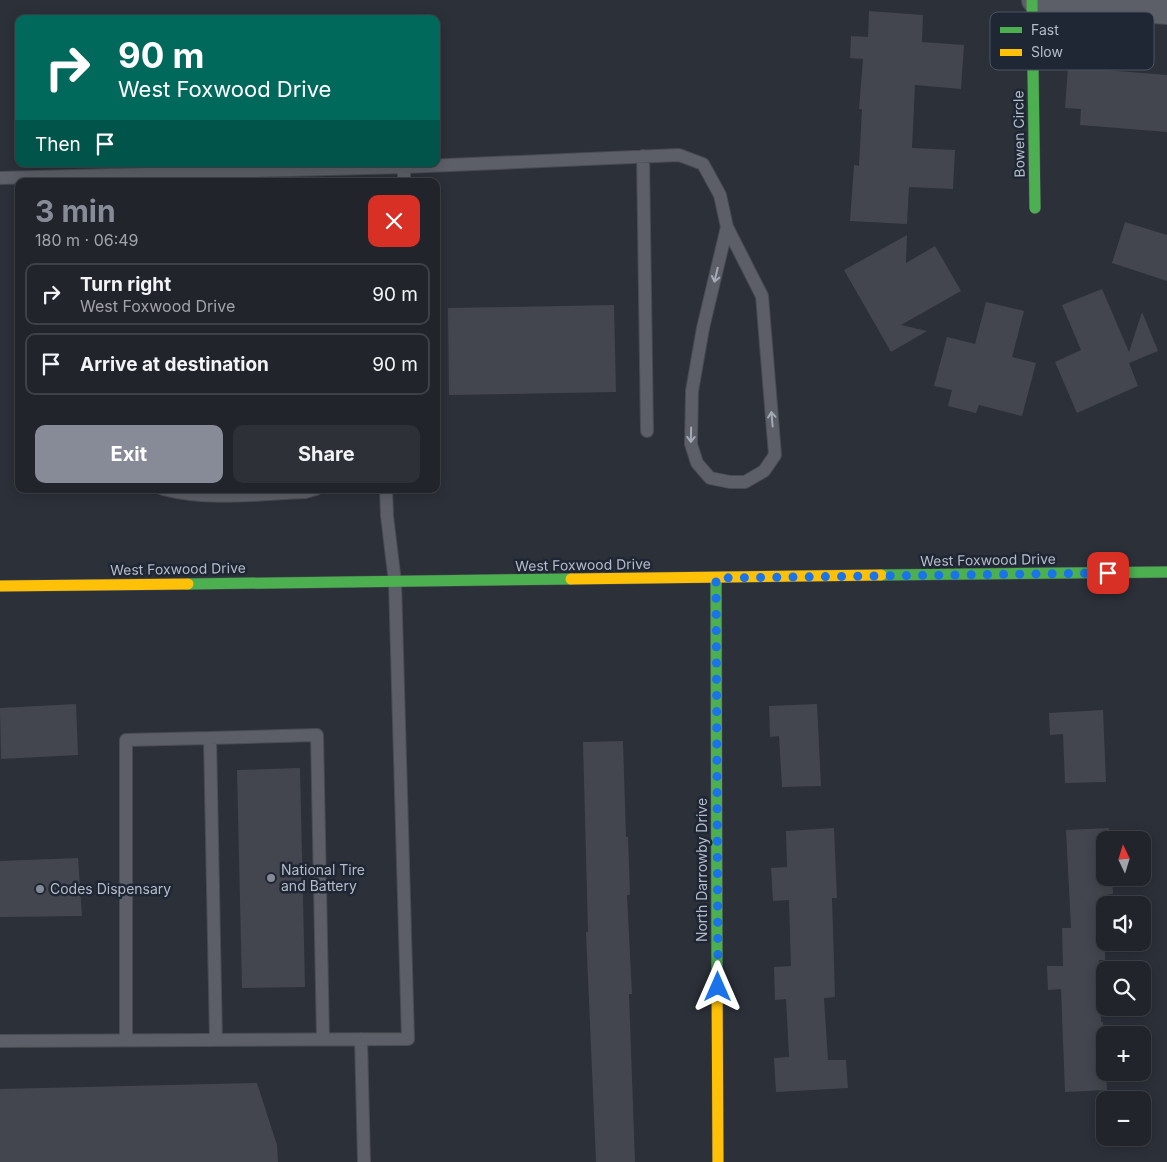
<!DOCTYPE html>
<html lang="en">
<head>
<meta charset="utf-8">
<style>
  :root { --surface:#21242b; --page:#2d3037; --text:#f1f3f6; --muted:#a2a4a9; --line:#3e4147; --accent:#868b97 }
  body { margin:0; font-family:Inter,sans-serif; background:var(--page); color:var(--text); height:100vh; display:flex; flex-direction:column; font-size:19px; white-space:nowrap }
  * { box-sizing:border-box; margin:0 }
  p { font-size:16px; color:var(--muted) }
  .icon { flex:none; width:28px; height:28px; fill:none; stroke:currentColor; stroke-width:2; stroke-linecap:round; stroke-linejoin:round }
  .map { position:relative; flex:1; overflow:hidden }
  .drawer { position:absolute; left:15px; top:178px; width:425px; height:315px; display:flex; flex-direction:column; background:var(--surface); border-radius:10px; box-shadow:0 2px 12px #0003,0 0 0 1px var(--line) }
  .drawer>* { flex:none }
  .hud { position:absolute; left:15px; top:15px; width:425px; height:152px; border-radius:10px; box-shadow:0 2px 12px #0003,0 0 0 1px var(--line); background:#00695c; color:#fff; overflow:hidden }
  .needle { width:32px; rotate:356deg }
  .buttons { position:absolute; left:1096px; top:831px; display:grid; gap:10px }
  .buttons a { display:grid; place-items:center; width:55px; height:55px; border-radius:10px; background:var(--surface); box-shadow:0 2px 12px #0003,0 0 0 1px var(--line); font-size:25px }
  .pin { position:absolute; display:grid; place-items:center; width:42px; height:42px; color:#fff; margin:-21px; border-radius:10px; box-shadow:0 2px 8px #0006 }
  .me { position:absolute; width:55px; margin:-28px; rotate:0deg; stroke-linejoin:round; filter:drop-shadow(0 0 4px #0008) }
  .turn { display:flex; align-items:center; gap:18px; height:105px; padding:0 20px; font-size:22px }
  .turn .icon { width:65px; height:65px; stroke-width:2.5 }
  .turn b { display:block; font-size:35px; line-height:42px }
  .then { display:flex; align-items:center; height:48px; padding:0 20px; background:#0003; gap:10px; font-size:19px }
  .round { display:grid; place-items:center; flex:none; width:52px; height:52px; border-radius:10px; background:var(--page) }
  .overview { display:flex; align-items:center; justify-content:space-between; height:85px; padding:0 20px }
  h1 { font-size:30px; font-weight:700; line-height:38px; color:var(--accent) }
  .primary-button { display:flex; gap:10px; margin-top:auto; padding:10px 20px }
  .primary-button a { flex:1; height:58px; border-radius:10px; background:var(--accent); color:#fff; font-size:20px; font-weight:700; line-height:58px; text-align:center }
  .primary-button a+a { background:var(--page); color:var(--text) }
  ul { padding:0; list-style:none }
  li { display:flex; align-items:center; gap:15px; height:62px; margin:0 10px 8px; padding:0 10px; border:2px solid var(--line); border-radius:10px }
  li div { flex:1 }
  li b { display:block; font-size:19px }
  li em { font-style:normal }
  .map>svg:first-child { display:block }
</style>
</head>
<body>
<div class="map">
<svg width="1167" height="1162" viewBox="0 0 1167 1162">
  <rect width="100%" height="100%" fill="#2c3039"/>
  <path fill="#43464e" d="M869 11 923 15 922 42 964 45 961 89 915 85 912 148 955 150 953 189 909 187 907 224 850 221 854 165 859 166 862 109H859L863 59 850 58 851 36 868 37Z
    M1068 67 1167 75V132L1080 125 1081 109 1065 108Z
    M1125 222 1167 235V281L1112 263Z
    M907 235 906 263 935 246 961 291 901 325 927 331 891 352 844 270Z
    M1102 289 1129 352 1142 312 1158 351 1129 363 1138 386 1077 413 1055 362 1081 350 1062 305Z
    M986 302 1024 311 1012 357 1036 363 1022 416 979 405 976 413 948 406 952 390 934 386 947 337 975 344Z
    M614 305 616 392 449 395 448 308Z
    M76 704 78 755 1 759 0 708Z
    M817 704 821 786 782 787 779 736 770 737 769 706Z
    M1103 710 1106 782 1065 783 1063 734 1050 735 1049 713Z
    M623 741 626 837H628L630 895H627L632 994H629L635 1162H596L586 932H588L583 742Z
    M300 768 305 987 242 988 237 770Z
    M834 828 837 898H832L835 997 824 998 828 1060H846L848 1088 776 1092 774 1058 789 1057 786 999 775 1000 774 967 791 966 789 900 773 901 771 868 787 867 786 831Z
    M1109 828 1110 840H1105V878H1112L1113 894 1105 895V960H1099L1101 1022H1103L1107 1090 1065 1092 1061 989 1048 990 1047 966H1063L1062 928H1071L1066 830Z
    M78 858 82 916 0 917V861Z
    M257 1083 277 1145 278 1162H0V1089Z"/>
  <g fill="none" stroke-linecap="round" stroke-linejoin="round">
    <g stroke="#484b52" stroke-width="14">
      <path id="lane" d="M643 156 647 431
        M404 167 679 155 703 164 720 195 727 227 762 296 775 455 764 471 745 482H730L710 478 697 463 691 444 692 391 703 328 727 227
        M0 178 404 167V181
        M163 489C208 501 259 494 305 492L316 489
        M361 1039 364 1162
        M126 1040V740L210 738
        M216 1040 210 738 317 735 323 1039
        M0 1041 408 1039 395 582 387 516 386 489"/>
    </g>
    <g stroke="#484b52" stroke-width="28">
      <path id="street" d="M1035 0 1167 11"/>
    </g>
    <g stroke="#484b52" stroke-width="12">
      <path id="fast" d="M1032 0 1035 208
        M881 575 1167 572
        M716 578 717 975
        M188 584 571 579"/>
    </g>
    <g stroke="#484b52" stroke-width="12">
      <path id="slow" d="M571 579 881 575
        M0 586 188 584
        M717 975 718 1162"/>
    </g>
    <use href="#lane" stroke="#5c5f67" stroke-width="12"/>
    <use href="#street" stroke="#5c5f67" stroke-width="26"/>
    <use href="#fast" stroke="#4caf50" stroke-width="11"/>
    <use href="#slow" stroke="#ffc107" stroke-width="11"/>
  </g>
  <defs><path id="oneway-shaft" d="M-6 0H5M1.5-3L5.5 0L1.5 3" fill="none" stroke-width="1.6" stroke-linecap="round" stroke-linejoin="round" transform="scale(1.25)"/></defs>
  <g stroke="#a4a9b6">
    <use href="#oneway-shaft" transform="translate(716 275) rotate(103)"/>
    <use href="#oneway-shaft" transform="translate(772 419) rotate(-95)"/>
    <use href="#oneway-shaft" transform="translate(691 435) rotate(91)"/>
  </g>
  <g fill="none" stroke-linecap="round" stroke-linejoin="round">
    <path stroke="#1a73e8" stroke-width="9" stroke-dasharray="0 16.2" d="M718 987 716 578 1108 573"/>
  </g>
  <g fill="#868b97" stroke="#1f2634" stroke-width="2">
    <circle cx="271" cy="878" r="5"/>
    <circle cx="40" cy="889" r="5"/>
  </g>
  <g text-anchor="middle" stroke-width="5" stroke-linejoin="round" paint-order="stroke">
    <g font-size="14" fill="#b6bcca" stroke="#1f2634">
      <text transform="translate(1019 134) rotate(-91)" y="5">Bowen Circle</text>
      <text transform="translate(988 560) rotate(-1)" y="5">West Foxwood Drive</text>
      <text transform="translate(583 565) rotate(-1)" y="5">West Foxwood Drive</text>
      <text transform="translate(178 569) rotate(-1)" y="5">West Foxwood Drive</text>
      <text transform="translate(702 870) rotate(-90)" y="5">North Darrowby Drive</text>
    </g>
    <g font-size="14" fill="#b6bcca" stroke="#1f2634" text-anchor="start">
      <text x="281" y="875">National Tire<tspan x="281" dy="16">and Battery</tspan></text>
      <text x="50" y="894">Codes Dispensary</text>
    </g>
  </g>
  <rect x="990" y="12" width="164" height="58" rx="8" fill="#1f2634" stroke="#4c5361" stroke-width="1"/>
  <rect x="1000" y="27" width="22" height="6" fill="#4caf50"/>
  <rect x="1000" y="49" width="22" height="7" fill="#ffc107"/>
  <g font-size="14" fill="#b6bcca">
    <text x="1031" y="35">Fast</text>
    <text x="1031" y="57">Slow</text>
  </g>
</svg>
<div class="buttons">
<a><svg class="needle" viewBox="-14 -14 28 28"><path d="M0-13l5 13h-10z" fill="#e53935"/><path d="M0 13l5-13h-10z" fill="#a2a4a9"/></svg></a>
<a><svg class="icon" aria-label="sound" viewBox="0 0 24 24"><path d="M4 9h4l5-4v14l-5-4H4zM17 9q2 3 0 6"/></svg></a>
<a><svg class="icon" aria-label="search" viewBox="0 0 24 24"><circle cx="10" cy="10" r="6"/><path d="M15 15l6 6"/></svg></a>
<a>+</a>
<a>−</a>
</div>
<div class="pin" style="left:1108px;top:573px;background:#d93025"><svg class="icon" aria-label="arrive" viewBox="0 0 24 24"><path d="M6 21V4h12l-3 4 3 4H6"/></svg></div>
<svg class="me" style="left:718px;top:987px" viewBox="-20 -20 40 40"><path d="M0-17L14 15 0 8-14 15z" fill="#1a73e8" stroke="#fff" stroke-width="4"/></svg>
<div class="hud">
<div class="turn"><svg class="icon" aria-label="right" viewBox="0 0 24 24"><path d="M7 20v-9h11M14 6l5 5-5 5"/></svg><div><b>90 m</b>West Foxwood Drive</div></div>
<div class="then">Then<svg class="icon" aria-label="arrive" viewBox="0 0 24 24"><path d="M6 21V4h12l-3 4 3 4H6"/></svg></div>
</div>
<section class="drawer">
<div class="overview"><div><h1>3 min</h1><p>180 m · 06:49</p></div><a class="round" style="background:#d93025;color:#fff"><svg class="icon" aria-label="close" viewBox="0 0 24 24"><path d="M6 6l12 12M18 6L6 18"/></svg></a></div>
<ul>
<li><svg class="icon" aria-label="right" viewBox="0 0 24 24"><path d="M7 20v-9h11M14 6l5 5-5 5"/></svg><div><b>Turn right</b><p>West Foxwood Drive</p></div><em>90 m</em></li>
<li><svg class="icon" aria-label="arrive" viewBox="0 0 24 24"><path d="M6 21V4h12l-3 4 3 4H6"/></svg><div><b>Arrive at destination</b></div><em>90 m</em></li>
</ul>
<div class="primary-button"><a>Exit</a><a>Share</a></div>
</section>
</div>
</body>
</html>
